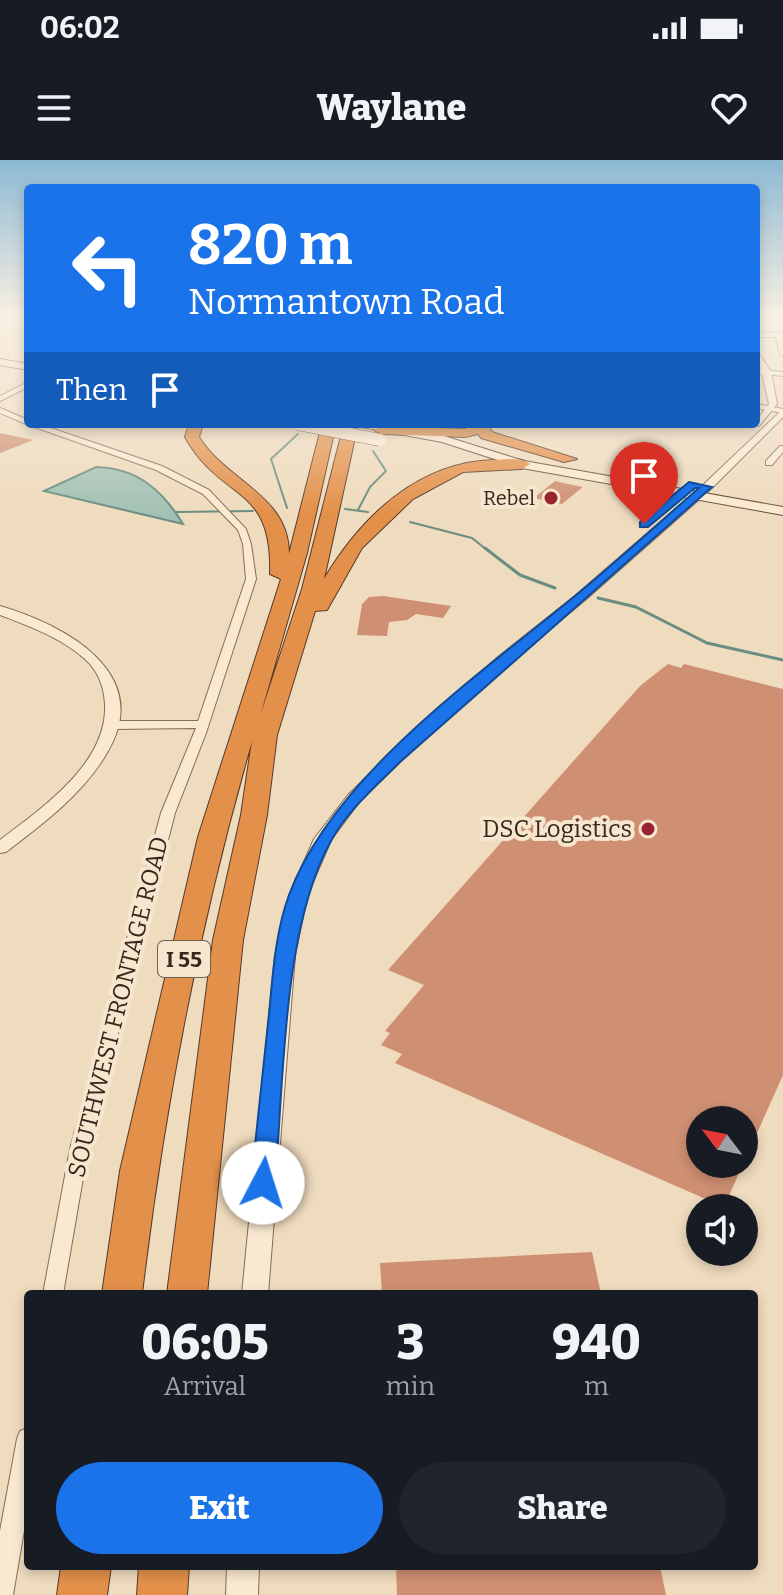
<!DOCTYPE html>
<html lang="en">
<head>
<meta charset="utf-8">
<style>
  :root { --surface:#171b24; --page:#20242c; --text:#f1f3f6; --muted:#9ea1a6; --accent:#1a73e8 }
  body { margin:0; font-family:Bitter,serif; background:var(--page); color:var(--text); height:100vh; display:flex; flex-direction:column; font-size:30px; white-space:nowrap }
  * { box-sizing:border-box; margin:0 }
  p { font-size:26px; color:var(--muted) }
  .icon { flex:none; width:44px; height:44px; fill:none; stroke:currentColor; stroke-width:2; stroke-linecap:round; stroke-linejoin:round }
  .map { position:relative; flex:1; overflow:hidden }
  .details { position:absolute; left:24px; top:1130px; width:734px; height:280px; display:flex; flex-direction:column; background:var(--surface); border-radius:8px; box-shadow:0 4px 12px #0003 }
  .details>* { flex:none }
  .banner { position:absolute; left:24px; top:24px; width:736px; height:244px; border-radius:8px; box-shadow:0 4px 12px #0003; background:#1a73e8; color:#fff; overflow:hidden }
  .needle { width:52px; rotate:302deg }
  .fabs { position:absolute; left:686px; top:946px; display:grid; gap:16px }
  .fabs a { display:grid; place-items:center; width:72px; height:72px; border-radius:50%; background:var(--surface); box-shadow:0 4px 12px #0003; font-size:40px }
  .pin { position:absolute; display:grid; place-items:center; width:68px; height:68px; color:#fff; margin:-82px -34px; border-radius:50% 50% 50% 0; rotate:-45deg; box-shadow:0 0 8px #0007 }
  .pin .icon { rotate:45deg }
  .me { position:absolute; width:88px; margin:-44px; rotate:5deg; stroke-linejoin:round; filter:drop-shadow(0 0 6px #0008) }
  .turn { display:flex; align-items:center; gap:28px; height:168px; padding:0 32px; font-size:36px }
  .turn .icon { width:104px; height:104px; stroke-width:2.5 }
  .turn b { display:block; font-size:56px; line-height:68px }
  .then { display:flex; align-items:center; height:76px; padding:0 32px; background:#0003; gap:16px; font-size:30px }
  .eta { display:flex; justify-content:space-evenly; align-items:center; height:136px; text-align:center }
  .eta b { font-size:48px; font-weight:800; line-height:56px }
  .primary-button { display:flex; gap:16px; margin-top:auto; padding:16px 32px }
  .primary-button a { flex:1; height:92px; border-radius:48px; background:var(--accent); color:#fff; font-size:32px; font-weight:800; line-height:92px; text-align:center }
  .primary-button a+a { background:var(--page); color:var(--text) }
  .status { display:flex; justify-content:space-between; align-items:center; height:56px; padding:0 40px; background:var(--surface); direction:ltr }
  .status svg { height:22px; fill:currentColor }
  header { display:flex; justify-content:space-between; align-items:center; height:104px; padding:0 32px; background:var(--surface); font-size:36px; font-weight:800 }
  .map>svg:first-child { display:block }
</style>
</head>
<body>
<div class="status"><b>06:02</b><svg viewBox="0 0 49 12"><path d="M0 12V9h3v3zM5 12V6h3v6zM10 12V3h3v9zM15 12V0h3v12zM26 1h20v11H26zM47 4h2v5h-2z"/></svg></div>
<header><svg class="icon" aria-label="menu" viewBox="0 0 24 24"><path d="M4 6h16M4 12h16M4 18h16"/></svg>Waylane<svg class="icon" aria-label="heart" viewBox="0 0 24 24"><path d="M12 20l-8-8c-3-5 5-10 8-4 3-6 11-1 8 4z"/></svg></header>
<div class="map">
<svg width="783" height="1435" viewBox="0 0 783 1435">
  <rect width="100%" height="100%" fill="#efdbbe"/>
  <path fill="#a2c1b4" stroke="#698e81" stroke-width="2" d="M96 307C138 308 163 331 183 364L44 331Z"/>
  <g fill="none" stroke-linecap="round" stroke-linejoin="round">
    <path stroke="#698e81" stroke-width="2" d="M287 348 271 299 298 274
      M345 349 368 352
      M358 350 370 327 386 311 373 291
      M176 352 253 351
      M410 362 472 378 487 390"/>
    <path stroke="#698e81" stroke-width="3" d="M485 388 520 415 555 428
      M598 438 636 447 707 483 783 500"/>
  </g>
  <path fill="#cf8f72" d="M0 273 33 280 0 293Z
    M555 321 568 324 583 327 562 344 534 338Z
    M383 436 451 446 443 458 416 454 407 460 389 462 387 476 357 475 362 444 369 437Z
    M668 504 681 508 684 504 783 529V915L744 1002V960H700V1004H743L724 1047 395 903 402 894 381 885 390 873 385 871 424 825 388 810 640 526Z
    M592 1092 601 1134H382L380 1103Z
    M396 1406H660L666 1435H397Z"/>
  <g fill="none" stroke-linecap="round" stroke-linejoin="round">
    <g stroke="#886b56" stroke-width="2">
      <path id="minor" d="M756 173H783V196L780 194 776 177H756Z
        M756 209 783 212V216L756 213Z
        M28 222V227L0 241V236Z
        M756 244 783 249V253L756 248Z
        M0 248 28 260V264H39L162 306 209 330 246 369 251 384 256 419 206 573 175 653 88 989 63 1134H43L70 989 161 653 196 568 114 569 108 565 114 561H198L246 419 243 384 238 370 203 334 156 310 26 264 0 253Z
        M780 286H783V292L772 305H766V301Z
        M28 1268V1347L13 1435H0V1371L17 1279 20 1271Z"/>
    </g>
    <g stroke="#886b56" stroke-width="2">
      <path id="tertiary" d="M756 189 771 212 777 244 759 266 755 264 756 261 769 244Z
        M783 249V257L711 329 584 441 508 503 400 602 360 641 331 680 307 736 295 795 268 1134H242L275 795 289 736 314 679 348 635 388 596 498 497 576 435 703 325Z
        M0 446C65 465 155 513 107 593 83 634 44 663 6 692L0 693V680C42 648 108 603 105 544 104 528 99 512 86 500 62 478 31 467 0 455Z
        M227 1406H259L258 1435H226Z"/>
    </g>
    <g stroke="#6a4d39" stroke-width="2">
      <path id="secondary" d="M0 199 28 204V210L0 205Z
        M345 264H372L444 276 524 301 783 347V355L522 308 442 282Z"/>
    </g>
    <g stroke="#553a2b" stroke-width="2">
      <path id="motorway" d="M189 264H203L199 277C226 321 289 335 289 394L322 264H336L307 393 260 556 302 429 344 264H358L324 419C361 357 418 302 494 300 506 299 521 297 530 304L522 309 463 312 413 339 362 388 327 450 315 451 277 575 267 655 243 780 207 1134H167L213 780 241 655 252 581C200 761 164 948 142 1134H102L120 1011 198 677 281 419 270 414C273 323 222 343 185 277Z
        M474 264H488L492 272 577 299 564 302 481 278 478 274 465 277 381 274 374 270 381 266 465 269Z
        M61 1406H111L107 1435H57Z
        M139 1406H189L187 1435H137Z"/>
    </g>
    <use href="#minor" fill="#fae9d1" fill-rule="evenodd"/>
    <use href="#tertiary" fill="#fae9d1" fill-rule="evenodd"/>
    <use href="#secondary" fill="#fae9d1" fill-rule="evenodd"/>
    <use href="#motorway" fill="#e3904a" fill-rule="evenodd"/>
    <g stroke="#6a4d39" stroke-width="13" stroke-linecap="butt">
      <path id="secondary-bridge" d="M298 264 380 280"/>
    </g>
    <use href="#secondary-bridge" stroke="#fae9d1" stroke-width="12"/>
  </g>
  <linearGradient id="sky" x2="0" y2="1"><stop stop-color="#8cb9d3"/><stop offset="0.44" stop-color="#f8efe2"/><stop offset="1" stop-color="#f8efe2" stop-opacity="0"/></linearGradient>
  <rect width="783" height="354" fill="url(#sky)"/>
  <path fill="#1a73e8" stroke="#114b97" stroke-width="2" d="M689 322 712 327 400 602C376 626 348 650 331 681 282 769 284 921 275 1023L271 1030 263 1033 254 1030 251 1023C257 967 263 911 269 854 273 815 275 773 289 735 333 616 479 515 575 436 617 401 658 364 699 328H695L648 367H640V362Z"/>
  <g fill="#992431" stroke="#f6e6ce" stroke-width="3">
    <circle cx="551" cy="338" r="8"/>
    <circle cx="648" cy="669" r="8"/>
  </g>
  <g text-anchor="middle" stroke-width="8" stroke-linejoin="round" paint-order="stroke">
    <g font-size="20" fill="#37261b" stroke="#f6e6ce" text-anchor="end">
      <text x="535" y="345">Rebel</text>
    </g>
    <rect fill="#f6e6ce" stroke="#706051" stroke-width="2" x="158" y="781" width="52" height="36" rx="6"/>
    <g font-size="22" font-weight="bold" fill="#37261b">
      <text x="184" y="807">I 55</text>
    </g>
    <g font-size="24" fill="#37261b" stroke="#f6e6ce" text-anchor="end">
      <text x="632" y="677">DSC Logistics</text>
    </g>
    <g font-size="24" fill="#37261b" stroke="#f6e6ce">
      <text transform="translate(118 847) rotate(-76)" y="8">SOUTHWEST FRONTAGE ROAD</text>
    </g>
  </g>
</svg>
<div class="fabs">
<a><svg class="needle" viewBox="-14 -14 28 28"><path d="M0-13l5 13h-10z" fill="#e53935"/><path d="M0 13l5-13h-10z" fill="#9ea1a6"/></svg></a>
<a><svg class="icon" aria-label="sound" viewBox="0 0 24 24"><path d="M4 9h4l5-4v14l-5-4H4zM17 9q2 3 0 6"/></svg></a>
</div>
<div class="pin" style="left:644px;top:364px;background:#d93025"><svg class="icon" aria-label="arrive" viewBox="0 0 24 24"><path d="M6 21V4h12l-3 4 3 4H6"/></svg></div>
<svg class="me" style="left:263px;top:1023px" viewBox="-20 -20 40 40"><circle r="19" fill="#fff"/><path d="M0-13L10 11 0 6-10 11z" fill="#1a73e8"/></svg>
<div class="banner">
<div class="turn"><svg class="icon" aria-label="left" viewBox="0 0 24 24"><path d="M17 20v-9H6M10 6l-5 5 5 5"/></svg><div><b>820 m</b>Normantown Road</div></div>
<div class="then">Then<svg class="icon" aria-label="arrive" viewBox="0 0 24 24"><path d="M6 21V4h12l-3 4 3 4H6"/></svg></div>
</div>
<section class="details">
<div class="eta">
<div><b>06:05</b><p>Arrival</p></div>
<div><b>3</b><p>min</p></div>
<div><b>940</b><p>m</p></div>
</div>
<div class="primary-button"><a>Exit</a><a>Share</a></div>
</section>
</div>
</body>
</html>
